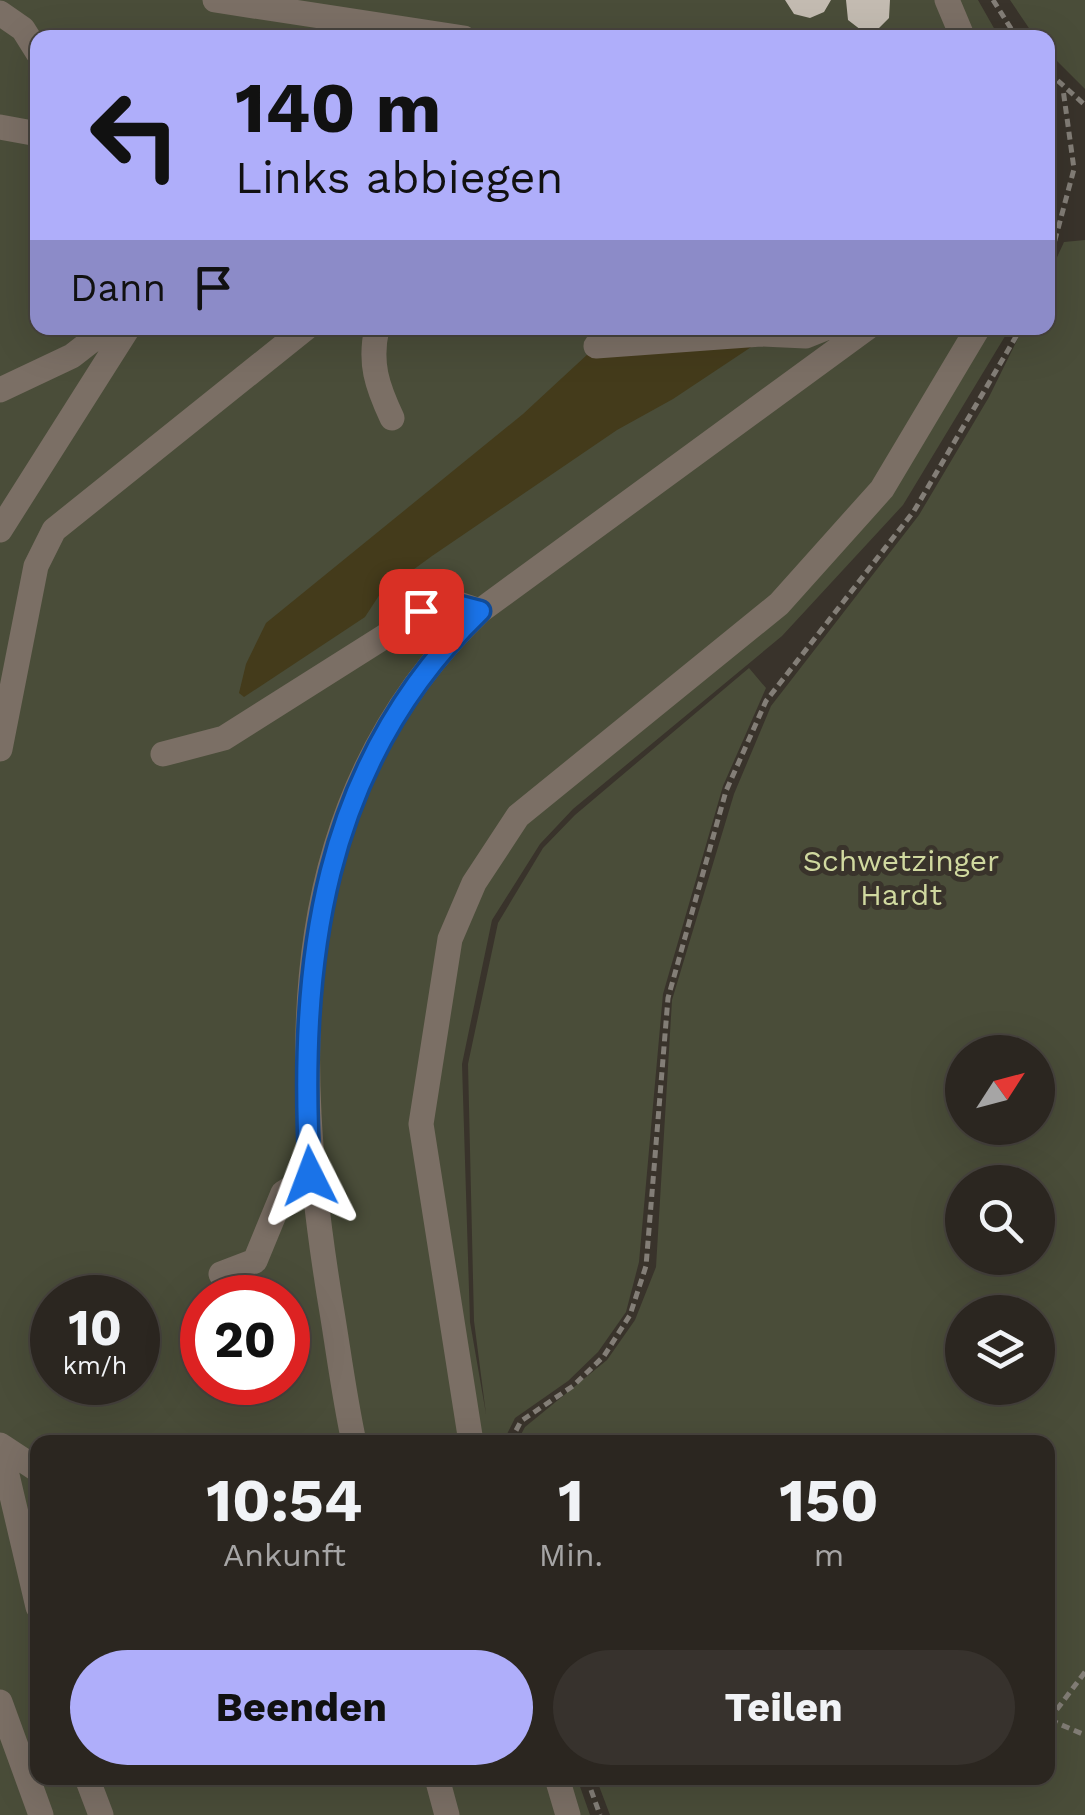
<!DOCTYPE html>
<html lang="de">
<head>
<meta charset="utf-8">
<style>
  :root { --surface:#2b2620; --page:#37322d; --text:#f1f3f6; --muted:#a6a5a5; --line:#47433e; --accent:#afaefa }
  body { margin:0; font-family:"Work Sans",sans-serif; background:var(--page); color:var(--text); height:100vh; display:flex; flex-direction:column; font-size:38px; white-space:nowrap }
  * { box-sizing:border-box; margin:0 }
  p { font-size:32px; color:var(--muted) }
  .icon { flex:none; width:55px; height:55px; fill:none; stroke:currentColor; stroke-width:2; stroke-linecap:round; stroke-linejoin:round }
  .map { position:relative; flex:1; overflow:hidden }
  .side { position:absolute; left:30px; top:1435px; width:1025px; height:350px; display:flex; flex-direction:column; background:var(--surface); border-radius:20px; box-shadow:0 10px 40px #0002,0 0 0 2px var(--line) }
  .side>* { flex:none }
  .top-card { position:absolute; left:30px; top:30px; width:1025px; height:305px; border-radius:20px; box-shadow:0 10px 40px #0002,0 0 0 2px var(--line); background:#afaefa; color:#111; overflow:hidden }
  .needle { width:65px; rotate:54deg }
  .tools { position:absolute; left:945px; top:1035px; display:grid; gap:20px }
  .tools a { display:grid; place-items:center; width:110px; height:110px; border-radius:50%; background:var(--surface); box-shadow:0 10px 40px #0002,0 0 0 2px var(--line); font-size:50px }
  .speed { position:absolute; left:30px; top:1275px; display:flex; gap:20px; font-size:50px; font-weight:700; text-align:center }
  .speed>* { display:grid; place-content:center; width:130px; height:130px; border-radius:50%; background:var(--surface); box-shadow:0 10px 40px #0002,0 0 0 2px var(--line); line-height:1 }
  .speed small { font-size:25px; font-weight:400 }
  .speed .limit { border:15px solid #d22; background:#fff; color:#111 }
  .pin { position:absolute; display:grid; place-items:center; width:85px; height:85px; color:#fff; margin:-42px; border-radius:20px; box-shadow:0 5px 15px #0006 }
  .me { position:absolute; width:110px; margin:-55px; rotate:357deg; stroke-linejoin:round; filter:drop-shadow(0 0 8px #0008) }
  .turn { display:flex; align-items:center; gap:35px; height:210px; padding:0 40px; font-size:45px }
  .turn .icon { width:130px; height:130px; stroke-width:2.5 }
  .turn b { display:block; font-size:70px; line-height:85px }
  .then { display:flex; align-items:center; height:95px; padding:0 40px; background:#0003; gap:20px; font-size:38px }
  .eta { display:flex; justify-content:space-evenly; align-items:center; height:170px; text-align:center }
  .eta b { font-size:60px; font-weight:700; line-height:70px }
  .primary-button { display:flex; gap:20px; margin-top:auto; padding:20px 40px }
  .primary-button a { flex:1; height:115px; border-radius:60px; background:var(--accent); color:#111; font-size:40px; font-weight:700; line-height:115px; text-align:center }
  .primary-button a+a { background:var(--page); color:var(--text) }
  .map>svg:first-child { display:block }
</style>
</head>
<body>
<div class="map">
<svg width="1085" height="1815" viewBox="0 0 1085 1815">
  <rect width="100%" height="100%" fill="#39332b"/>
  <path fill="#4a4d39" fill-rule="evenodd" d="M0 0H978L999 37 38 38V328H1010L903 505 782 636 573 809 540 844 492 920 462 1064 470 1322 486 1414 474 1321 468 1064 498 923 543 848 575 815 749 668 766 688 723 786 663 994 639 1262 626 1312 598 1352 568 1381 515 1418 503 1442H38V1778H577L590 1815H0ZM52 1298H138V1382H52ZM202 1298H288V1382H202Z
    M1010 0H1085V89L1048 52V38L1035 37Z
    M1085 240V1815H610L596 1778H1048V1442H517L525 1427 607 1360 635 1320 656 1267 672 1000 734 794 771 706 919 515 989 397 1023 328H1048V277L1064 242ZM962 1052H1038V1128H962ZM962 1182H1038V1258H962ZM962 1312H1038V1388H962Z"/>
  <path fill="#443b1b" d="M616 328H780L673 399 617 430 432 556 380 594 365 617 244 697 239 693 246 664 266 623 523 414Z"/>
  <path fill="#c3bbb1" d="M785 0H831L824 12 810 18 794 14Z
    M846 0H890L889 18 878 29 861 30 848 20Z"/>
  <g fill="none" stroke-linecap="round" stroke-linejoin="round">
    <path stroke="#837e77" stroke-width="5" stroke-dasharray="8 5" stroke-linecap="butt" d="M993 0 1017 38
      M1048 72 1085 105
      M1048 266 1074 169 1063 89
      M510 1442 521 1421 573 1386 604 1356 630 1315 646 1266 668 998 726 791 766 701 914 511 1021 328
      M1049 1720 1085 1672
      M1050 1720 1085 1735
      M591 1790 600 1815"/>
    <path stroke="#7b6f65" stroke-width="25" d="M215 0 464 38
      M947 0 963 38
      M0 13 23 29 38 53
      M0 127 38 134
      M377 328C369 363 377 386 392 418
      M596 346 761 334 806 336 826 328
      M0 390 72 356 108 328
      M0 530 128 328
      M0 749 36 566 54 530 306 328
      M163 754 224 738 436 604 456 603 480 611
      M221 1274 255 1261 283 1193 310 1176
      M354 1442C344 1396 338 1347 330 1300 290 1052 284 800 480 611L867 328
      M471 1442 421 1124 450 939 474 883 518 816 779 604 882 489 978 328
      M0 1445 38 1607
      M0 1445 38 1470
      M0 1702 41 1815
      M87 1778 101 1815
      M437 1778 447 1815
      M557 1778 568 1815"/>
  </g>
  <g fill="none" stroke-linecap="round" stroke-linejoin="round">
    <g stroke="#114b97" stroke-width="25">
      <path id="route" d="M310 1176C298 966 320 765 480 611L445 602 421 611"/>
    </g>
    <use href="#route" stroke="#1a73e8" stroke-width="18"/>
  </g>
  <g text-anchor="middle" stroke-width="10" stroke-linejoin="round" paint-order="stroke">
    <g font-size="30" fill="#d0d99f" stroke="#39332b">
      <text x="901" y="871">Schwetzinger<tspan x="901" dy="34">Hardt</tspan></text>
    </g>
  </g>
</svg>
<div class="tools">
<a><svg class="needle" viewBox="-14 -14 28 28"><path d="M0-13l5 13h-10z" fill="#e53935"/><path d="M0 13l5-13h-10z" fill="#a6a5a5"/></svg></a>
<a><svg class="icon" aria-label="search" viewBox="0 0 24 24"><circle cx="10" cy="10" r="6"/><path d="M15 15l6 6"/></svg></a>
<a><svg class="icon" aria-label="layers" viewBox="0 0 24 24"><path d="M12 4l9 5-9 5-9-5zM3 14l9 5 9-5"/></svg></a>
</div>
<div class="speed"><div>10<small>km/h</small></div><div class="limit">20</div></div>
<div class="pin" style="left:421px;top:611px;background:#d93025"><svg class="icon" aria-label="arrive" viewBox="0 0 24 24"><path d="M6 21V4h12l-3 4 3 4H6"/></svg></div>
<svg class="me" style="left:310px;top:1176px" viewBox="-20 -20 40 40"><path d="M0-17L14 15 0 8-14 15z" fill="#1a73e8" stroke="#fff" stroke-width="4"/></svg>
<div class="top-card">
<div class="turn"><svg class="icon" aria-label="left" viewBox="0 0 24 24"><path d="M17 20v-9H6M10 6l-5 5 5 5"/></svg><div><b>140 m</b>Links abbiegen</div></div>
<div class="then">Dann<svg class="icon" aria-label="arrive" viewBox="0 0 24 24"><path d="M6 21V4h12l-3 4 3 4H6"/></svg></div>
</div>
<section class="side">
<div class="eta">
<div><b>10:54</b><p>Ankunft</p></div>
<div><b>1</b><p>Min.</p></div>
<div><b>150</b><p>m</p></div>
</div>
<div class="primary-button"><a>Beenden</a><a>Teilen</a></div>
</section>
</div>
</body>
</html>
